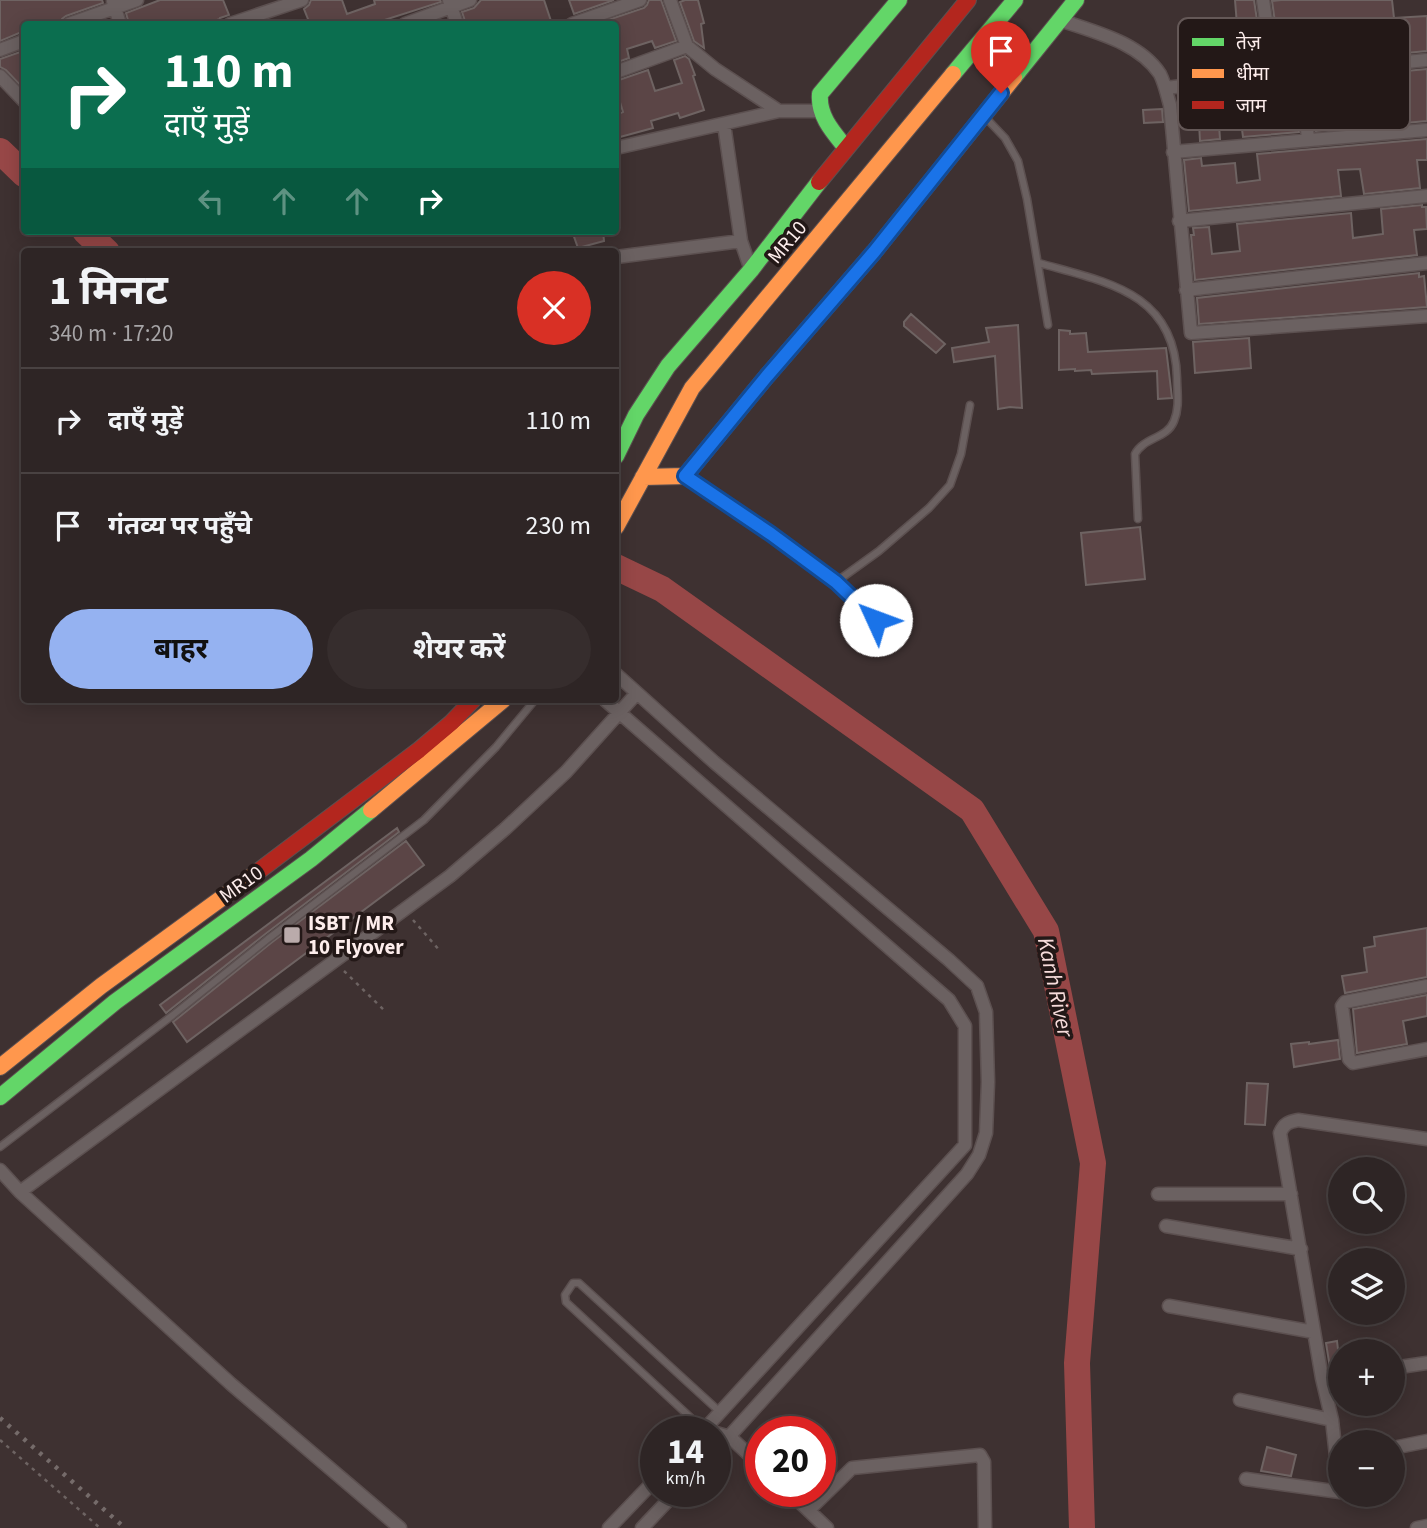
<!DOCTYPE html>
<html lang="hi">
<head>
<meta charset="utf-8">
<style>
  :root { --surface:#2e2525; --page:#362d2d; --text:#f1f3f6; --muted:#a7a5a7; --line:#494242; --accent:#95b2f1 }
  body { margin:0; font-family:"Source Sans 3","Noto Sans Devanagari",sans-serif; background:var(--page); color:var(--text); height:100vh; display:flex; flex-direction:column; font-size:26px; white-space:nowrap }
  * { box-sizing:border-box; margin:0 }
  p { font-size:23px; color:var(--muted) }
  .icon { flex:none; width:38px; height:38px; fill:none; stroke:currentColor; stroke-width:2; stroke-linecap:round; stroke-linejoin:round }
  .map { position:relative; flex:1; overflow:hidden }
  .sheet { position:absolute; left:21px; top:248px; width:598px; height:455px; display:flex; flex-direction:column; background:var(--surface); border-radius:7px; box-shadow:0 4px 18px #0003,0 0 0 2px var(--line) }
  .sheet>* { flex:none }
  .guide { position:absolute; left:21px; top:21px; width:598px; height:214px; border-radius:7px; box-shadow:0 4px 18px #0003,0 0 0 2px var(--line); background:#0b6e4f; color:#fff; overflow:hidden }
  .tools { position:absolute; left:1328px; top:1157px; display:grid; gap:14px }
  .tools a { display:grid; place-items:center; width:77px; height:77px; border-radius:50%; background:var(--surface); box-shadow:0 4px 18px #0003,0 0 0 2px var(--line); font-size:35px }
  .speed { position:absolute; left:640px; top:1416px; display:flex; gap:14px; font-size:35px; font-weight:700; text-align:center }
  .speed>* { display:grid; place-content:center; width:91px; height:91px; border-radius:50%; background:var(--surface); box-shadow:0 4px 18px #0003,0 0 0 2px var(--line); line-height:1 }
  .speed small { font-size:18px; font-weight:400 }
  .speed .limit { border:10px solid #d22; background:#fff; color:#111 }
  .pin { position:absolute; display:grid; place-items:center; width:60px; height:60px; color:#fff; margin:-72px -30px; border-radius:50% 50% 50% 0; rotate:-45deg; box-shadow:0 0 7px #0007 }
  .pin .icon { rotate:45deg }
  .me { position:absolute; width:77px; margin:-38px; rotate:313deg; stroke-linejoin:round; filter:drop-shadow(0 0 5px #0008) }
  .turn { display:flex; align-items:center; gap:24px; height:147px; padding:0 28px; font-size:32px }
  .turn .icon { width:91px; height:91px; stroke-width:2.5 }
  .turn b { display:block; font-size:49px; line-height:60px }
  .lanes { display:flex; align-items:center; height:66px; padding:0 28px; background:#0003; justify-content:center; gap:35px; direction:ltr }
  .lanes .off { opacity:.35 }
  .round { display:grid; place-items:center; flex:none; width:74px; height:74px; border-radius:37px; background:var(--page) }
  .summary { display:flex; align-items:center; justify-content:space-between; height:119px; padding:0 28px }
  h1 { font-size:42px; font-weight:700; line-height:52px }
  .cta { display:flex; gap:14px; margin-top:auto; padding:14px 28px }
  .cta a { flex:1; height:80px; border-radius:42px; background:var(--accent); color:#111; font-size:28px; font-weight:700; line-height:80px; text-align:center }
  .cta a+a { background:var(--page); color:var(--text) }
  ul { padding:0; list-style:none }
  li { display:flex; align-items:center; gap:21px; height:105px; padding:0 28px; border-top:2px solid var(--line) }
  li div { flex:1 }
  li b { display:block; font-size:26px }
  li em { font-style:normal }
  .map>svg:first-child { display:block }
</style>
</head>
<body>
<div class="map">
<svg width="1427" height="1528" viewBox="0 0 1427 1528">
  <rect width="100%" height="100%" fill="#3e3131"/>
  <g fill="none" stroke-linecap="round" stroke-linejoin="round">
    <path stroke="#974747" stroke-width="26" d="M0 151 24 174
      M85 231 107 252
      M616 567 662 589 972 810 1046 931 1093 1163 1077 1363 1082 1528"/>
  </g>
  <path fill="#5b4546" stroke="#6e6362" stroke-width="2" d="M0 0H102L103 3 66 16 62 19 60 24H24V31L0 41Z
    M160 0H223L229 15 220 18V19L203 24H129L126 13Z
    M311 0H342L347 14 375 4 374 0H440L441 2 372 24H310L304 9 309 5Z
    M481 0H544L552 24H466L462 12 474 8Z
    M569 0H614L574 14Z
    M649 0H661L676 41 655 48 652 41 627 49 629 58 618 62 616 55V24H606L605 21 644 8 647 5Z
    M685 0H698L704 23 701 24 704 48 694 41 680 2Z
    M1235 0H1254L1264 67 1241 70 1234 26 1237 25Z
    M1281 0H1392L1394 18 1427 16V51L1281 65 1272 1Z
    M23 51 24 55V89L6 70 0 67V59Z
    M685 56 689 59 695 75 693 76 704 110 680 118 678 113 651 121 653 128 620 137 616 125V115L623 112 616 89V81L648 70 655 91 682 83 674 60Z
    M1427 69V121L1316 131 1311 80Z
    M1294 82 1299 132 1243 137 1241 122 1219 125 1220 139 1200 141 1199 123 1181 125 1180 103 1196 101V103L1217 101 1218 107 1255 103 1253 86Z
    M1162 109 1163 122 1144 123 1143 110Z
    M1427 139V160H1417L1420 188 1364 194 1360 169 1338 170 1341 196 1189 211 1184 160 1201 158 1202 166 1235 163 1237 183 1260 180 1257 154Z
    M1422 205V207H1426L1427 229 1414 230 1417 255 1195 280 1191 235H1194L1193 228 1209 227 1212 254 1240 251 1237 224 1351 213 1353 238 1383 234 1381 209Z
    M572 231H603L604 241 578 248Z
    M1419 273V277L1424 276 1427 307 1199 324 1197 298Z
    M911 314 945 344 936 353 904 326V322Z
    M1018 325 1022 408 1010 407 998 409 995 356 954 362 952 348 989 342 986 328Z
    M1059 330 1070 331V334L1086 333 1088 352 1166 348 1172 398 1158 399 1157 371 1092 374 1091 370 1075 371V369L1059 370Z
    M1249 338 1251 368 1195 373 1193 342Z
    M1140 527 1145 579 1086 585 1081 533Z
    M397 828 399 832 264 935 166 1013 160 1005Z
    M406 841 424 865 187 1042 173 1022 271 943Z
    M1427 928V977L1345 993 1342 976 1367 972 1364 948 1375 946 1374 937Z
    M1427 995V1016L1403 1021 1407 1044 1357 1053 1353 1009Z
    M1338 1040 1340 1059 1294 1067 1291 1044 1309 1042V1044Z
    M1247 1083 1268 1084 1265 1125 1245 1124Z
    M1337 1341 1340 1367 1330 1368 1326 1343Z
    M1267 1447 1296 1455 1291 1476 1261 1471Z"/>
  <g fill="none" stroke-linecap="round" stroke-linejoin="round">
    <g stroke="#5c5050" stroke-width="9">
      <path id="lane" d="M985 117 1005 138 1018 161 1027 199 1048 325
        M1039 263C1106 282 1175 292 1177 378 1177 392 1180 407 1174 421 1167 439 1144 437 1135 454L1138 519
        M686 477 771 534 836 582 876 620
        M836 582 879 551 929 508 950 485 961 454 970 405
        M0 1147 173 1015 268 939 424 820 496 747 535 700
        M704 1430 566 1302 565 1295 573 1283H579L720 1412"/>
    </g>
    <g stroke="#5c5050" stroke-width="15">
      <path id="street" d="M449 0 457 24
        M670 0 687 46 715 69 779 111H820
        M1263 0 1274 75
        M113 1 120 24
        M1060 20C1094 32 1139 42 1160 74 1165 84 1167 95 1170 105L1191 333 1427 316
        M69 24 137 0
        M230 24 302 0
        M405 24 470 0
        M572 24 640 0
        M0 50 24 41
        M616 72 687 46
        M1302 73 1308 140
        M0 76 24 101
        M1166 88 1274 75 1427 60
        M724 124 741 241 751 270
        M616 148 779 111
        M1173 152 1427 130
        M1179 221 1427 196
        M616 257 741 241
        M1186 290 1427 263
        M616 674 714 762 949 960 977 986 986 1012 988 1082 986 1133 979 1155 967 1174 716 1451
        M605 700 949 1000 965 1026V1145L702 1432
        M1427 986 1345 1002 1342 1006 1349 1059 1353 1063 1427 1049
        M0 1170 20 1192 231 1384 400 1528
        M20 1192 450 876 505 829 566 772 637 693
        M1158 1194H1291
        M1166 1226 1301 1249
        M1169 1306 1314 1332
        M1393 1368 1427 1363
        M1322 1378 1280 1133C1284 1123 1289 1122 1298 1120L1427 1139
        M1240 1400 1332 1420
        M716 1433 730 1437 761 1466
        M1393 1448 1427 1441
        M1246 1479 1340 1492 1332 1420 1322 1378 1340 1376
        M788 1491 827 1528
        M809 1510 852 1468 980 1455 984 1462 985 1528
        M609 1528 656 1479
        M642 1528 677 1491
        M1417 1528 1427 1526"/>
    </g>
    <g stroke="#5c5050" stroke-width="18">
      <path id="fast" d="M953 74 1015 0
        M1014 77 1076 0
        M846 148C833 132 818 116 820 94L899 0
        M616 456 636 415 668 366 751 270 819 182
        M0 1097 115 1002 311 859 371 810"/>
    </g>
    <g stroke="#5c5050" stroke-width="18">
      <path id="slow" d="M643 477 685 476 767 376 874 252 1014 77
        M616 527 692 388 953 74
        M371 810 503 700
        M0 1067 101 986 256 873"/>
    </g>
    <g stroke="#5c5050" stroke-width="18">
      <path id="jam" d="M819 182 968 0
        M256 873 419 750 451 723 473 700"/>
    </g>
    <path stroke="#6d6362" stroke-width="2.5" stroke-dasharray="3.5 5" stroke-linecap="butt" d="M413 920 441 952
      M344 971 386 1012
      M0 1440 100 1528"/>
    <use href="#lane" stroke="#6b6161" stroke-width="6"/>
    <use href="#street" stroke="#6b6161" stroke-width="12"/>
    <use href="#fast" stroke="#63d668" stroke-width="16"/>
    <use href="#slow" stroke="#ff974d" stroke-width="16"/>
    <use href="#jam" stroke="#b3261e" stroke-width="16"/>
    <path stroke="#756b6a" stroke-width="4.5" stroke-dasharray="3.5 7" stroke-linecap="butt" d="M0 1418 125 1528"/>
  </g>
  <g fill="none" stroke-linecap="round" stroke-linejoin="round">
    <g stroke="#114b97" stroke-width="18">
      <path id="route" d="M876 620 836 582 771 534 685 476 767 376 874 252 1001 93"/>
    </g>
    <use href="#route" stroke="#1a73e8" stroke-width="12"/>
  </g>
  <rect fill="#baabab" stroke="#231817" stroke-width="2.5" x="283" y="926" width="18" height="18" rx="3.5"/>
  <g text-anchor="middle" stroke-width="7" stroke-linejoin="round" paint-order="stroke">
    <g font-size="21" fill="#fdedec" stroke="#231817">
      <text transform="translate(787 242) rotate(-50)" y="7">MR10</text>
      <text transform="translate(241 884) rotate(-36)" y="7">MR10</text>
    </g>
    <g font-size="21" font-weight="bold" fill="#fdedec" stroke="#231817" text-anchor="start">
      <text x="308" y="930">ISBT / MR<tspan x="308" dy="24">10 Flyover</tspan></text>
    </g>
    <g font-size="23" font-style="italic" fill="#f7dcdb" stroke="#231817">
      <text transform="translate(1056 987) rotate(78)" y="8">Kanh River</text>
    </g>
  </g>
  <rect x="1178" y="18" width="232" height="112" rx="10" fill="#231817" stroke="#645857" stroke-width="2"/>
  <rect x="1192" y="38" width="32" height="8" fill="#63d668"/>
  <rect x="1192" y="69" width="32" height="9" fill="#ff974d"/>
  <rect x="1192" y="101" width="32" height="8" fill="#b3261e"/>
  <g font-size="19" fill="#fdedec">
    <text x="1236" y="49">तेज़</text>
    <text x="1236" y="80">धीमा</text>
    <text x="1236" y="112">जाम</text>
  </g>
</svg>
<div class="tools">
<a><svg class="icon" aria-label="search" viewBox="0 0 24 24"><circle cx="10" cy="10" r="6"/><path d="M15 15l6 6"/></svg></a>
<a><svg class="icon" aria-label="layers" viewBox="0 0 24 24"><path d="M12 4l9 5-9 5-9-5zM3 14l9 5 9-5"/></svg></a>
<a>+</a>
<a>−</a>
</div>
<div class="speed"><div>14<small>km/h</small></div><div class="limit">20</div></div>
<div class="pin" style="left:1001px;top:93px;background:#d93025"><svg class="icon" aria-label="arrive" viewBox="0 0 24 24"><path d="M6 21V4h12l-3 4 3 4H6"/></svg></div>
<svg class="me" style="left:876px;top:620px" viewBox="-20 -20 40 40"><circle r="19" fill="#fff"/><path d="M0-13L10 11 0 6-10 11z" fill="#1a73e8"/></svg>
<div class="guide">
<div class="turn"><svg class="icon" aria-label="right" viewBox="0 0 24 24"><path d="M7 20v-9h11M14 6l5 5-5 5"/></svg><div><b>110 m</b>दाएँ मुड़ें</div></div>
<div class="lanes"><svg class="icon off" aria-label="left" viewBox="0 0 24 24"><path d="M17 20v-9H6M10 6l-5 5 5 5"/></svg><svg class="icon off" aria-label="ahead" viewBox="0 0 24 24"><path d="M12 20V5M6 11l6-6 6 6"/></svg><svg class="icon off" aria-label="ahead" viewBox="0 0 24 24"><path d="M12 20V5M6 11l6-6 6 6"/></svg><svg class="icon" aria-label="right" viewBox="0 0 24 24"><path d="M7 20v-9h11M14 6l5 5-5 5"/></svg></div>
</div>
<section class="sheet">
<div class="summary"><div><h1>1 मिनट</h1><p>340 m · 17:20</p></div><a class="round" style="background:#d93025;color:#fff"><svg class="icon" aria-label="close" viewBox="0 0 24 24"><path d="M6 6l12 12M18 6L6 18"/></svg></a></div>
<ul>
<li><svg class="icon" aria-label="right" viewBox="0 0 24 24"><path d="M7 20v-9h11M14 6l5 5-5 5"/></svg><div><b>दाएँ मुड़ें</b></div><em>110 m</em></li>
<li><svg class="icon" aria-label="arrive" viewBox="0 0 24 24"><path d="M6 21V4h12l-3 4 3 4H6"/></svg><div><b>गंतव्य पर पहुँचे</b></div><em>230 m</em></li>
</ul>
<div class="cta"><a>बाहर</a><a>शेयर करें</a></div>
</section>
</div>
</body>
</html>
